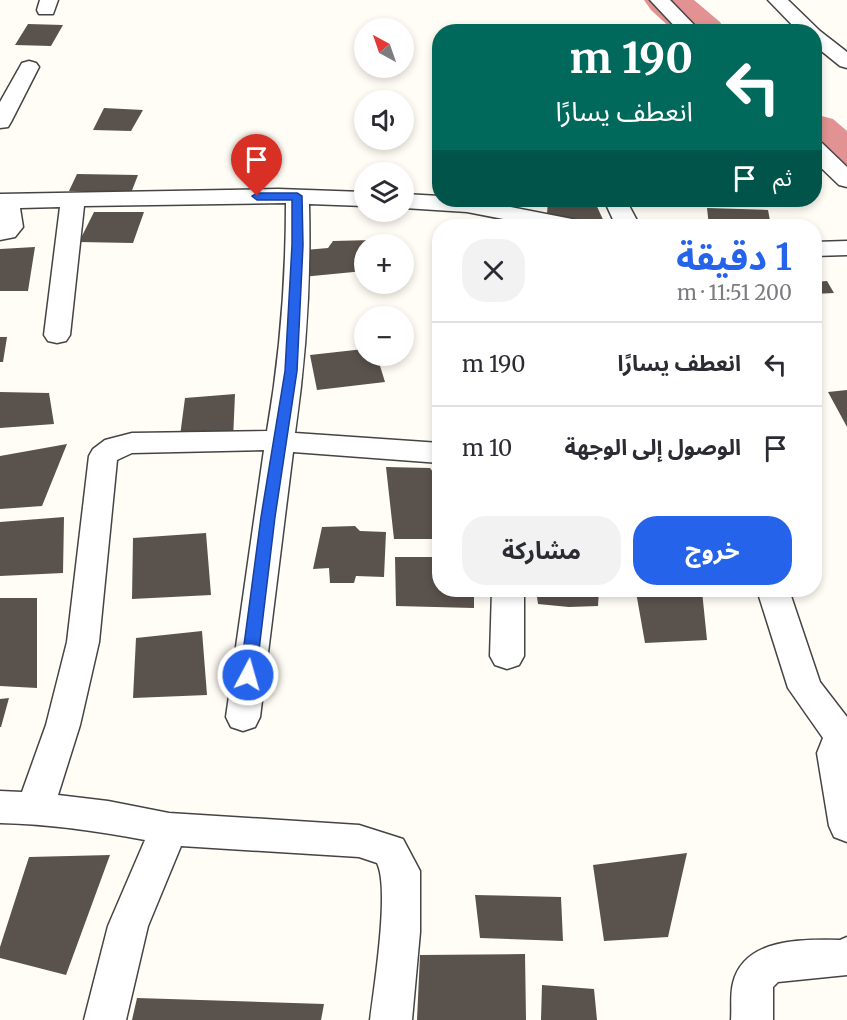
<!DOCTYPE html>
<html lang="ar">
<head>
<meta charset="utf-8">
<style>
  :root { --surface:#fff; --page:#f2f2f3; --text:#2b2b33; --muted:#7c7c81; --line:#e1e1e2; --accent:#2563eb }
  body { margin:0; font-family:Merriweather,"Noto Sans Arabic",serif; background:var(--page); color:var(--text); direction:rtl; height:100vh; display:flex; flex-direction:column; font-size:22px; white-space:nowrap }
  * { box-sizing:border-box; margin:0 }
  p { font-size:20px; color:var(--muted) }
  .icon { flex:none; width:33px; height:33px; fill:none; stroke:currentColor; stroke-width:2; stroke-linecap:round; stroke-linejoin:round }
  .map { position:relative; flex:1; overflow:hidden; direction:ltr }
  .panel { position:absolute; left:432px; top:219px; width:390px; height:378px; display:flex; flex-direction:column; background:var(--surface); border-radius:24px; box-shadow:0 3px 9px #0003; direction:rtl }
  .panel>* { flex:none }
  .hud { position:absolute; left:432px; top:24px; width:390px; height:183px; border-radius:24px; box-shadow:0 3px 9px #0003; direction:rtl; background:#00695c; color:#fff; overflow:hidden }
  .needle { width:39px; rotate:320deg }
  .fabs { position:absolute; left:354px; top:18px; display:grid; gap:12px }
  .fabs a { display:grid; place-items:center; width:60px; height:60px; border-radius:50%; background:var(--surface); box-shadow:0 3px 9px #0003; font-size:30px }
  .pin { position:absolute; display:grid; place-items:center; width:51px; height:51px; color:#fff; margin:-62px -26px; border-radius:50% 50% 50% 0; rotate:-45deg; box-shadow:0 0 6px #0007 }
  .pin .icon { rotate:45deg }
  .me { position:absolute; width:66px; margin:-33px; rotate:6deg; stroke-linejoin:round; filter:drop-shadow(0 0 4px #0008) }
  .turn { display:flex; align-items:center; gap:21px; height:126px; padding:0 30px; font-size:27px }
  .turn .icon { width:78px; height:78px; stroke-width:2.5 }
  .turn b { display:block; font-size:42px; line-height:51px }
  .then { display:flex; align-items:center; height:57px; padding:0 30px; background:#0003; gap:12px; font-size:22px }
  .round { display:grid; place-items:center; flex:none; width:63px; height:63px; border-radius:24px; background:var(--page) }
  .overview { display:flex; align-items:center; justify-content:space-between; height:102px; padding:0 30px }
  h1 { font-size:36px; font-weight:700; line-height:45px; color:var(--accent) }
  .primary-button { display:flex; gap:12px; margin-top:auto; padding:12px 30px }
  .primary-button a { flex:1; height:69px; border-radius:24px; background:var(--accent); color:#fff; font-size:24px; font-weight:700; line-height:69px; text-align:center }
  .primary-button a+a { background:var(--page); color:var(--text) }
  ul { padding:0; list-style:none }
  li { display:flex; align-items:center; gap:18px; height:84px; padding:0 30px; border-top:2px solid var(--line) }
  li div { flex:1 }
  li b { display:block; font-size:22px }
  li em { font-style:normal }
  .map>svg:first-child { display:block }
</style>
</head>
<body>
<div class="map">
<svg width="847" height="1020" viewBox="0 0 847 1020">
  <rect width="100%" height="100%" fill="#fffdf5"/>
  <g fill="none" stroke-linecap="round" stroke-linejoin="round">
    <path fill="#e29292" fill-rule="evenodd" d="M644 0H694L720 22 726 32H675L651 10Z
      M814 114 833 119 847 131V174L828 170 814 158Z"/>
  </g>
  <path fill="#5a524d" d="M28 24 63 25 51 46 15 45Z
    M104 108 143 110 131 131 93 130Z
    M77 174 138 175 131 193 69 191Z
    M548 200H594L606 226H593L547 214Z
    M692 200H745L747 205 692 204Z
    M707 208 768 210 771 226H709Z
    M94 212H144L133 243 79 242Z
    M373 240 375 244H364V271L302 277 305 250 328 248 333 241Z
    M35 247 28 291H0V249Z
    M827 281 834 293 814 294V282Z
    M0 337H7L3 362H0Z
    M364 349V356H377L385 382 317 390 310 355Z
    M847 390V427L828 392Z
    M0 392 49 393 54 424 0 428Z
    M235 394 233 440 180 436 185 398Z
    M67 444 42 506 0 509V456Z
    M386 467 430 468 433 472 440 473V548L435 539H394Z
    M64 517 63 573 0 576V522Z
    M355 526 360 531 386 532 384 577 356 576 354 583H330L329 568 313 569 322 527Z
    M206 533 211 595 132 599 133 538Z
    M395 557H440V590H474V608L396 606Z
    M536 590H599L598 606 569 607 538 604Z
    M702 591 707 640 645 643 636 592Z
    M0 598H37V688L0 686Z
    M202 631 207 695 133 698 136 638Z
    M9 698 1 727H0V699Z
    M687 853 668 937 604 941 593 865Z
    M110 855 66 975 0 958V947L29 857Z
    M475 895 561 897 563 941 480 938Z
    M525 954 526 1020H417L420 955Z
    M542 985 594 989 597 1020H541Z
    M137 998 324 1004 321 1020H132Z"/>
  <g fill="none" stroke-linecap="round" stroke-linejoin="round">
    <g stroke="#444" stroke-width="3">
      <path id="street" d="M40 0H58L53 14H39L37 10Z
        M650 0H670L701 32H680Z
        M768 0H788L820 31 847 52V68L840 66 814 45V32H799Z
        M29 61 36 63 39 67 11 122 8 127 0 128V102L22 63Z
        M814 142 822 143 847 167V187L839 185 814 161Z
        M278 189 364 192V206L309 204C311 281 306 357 295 433L440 443V463L293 452 260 717 255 727 243 731 231 727 226 717 264 450 132 453 117 460 99 642 80 725 58 795 108 801 169 813 359 825 403 839 420 871V932L412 1020H370C374 988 390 888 377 863L359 857 181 846 148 926 126 1020H84L108 926 145 840C97 831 49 824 0 823V791L22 792 46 725 67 642 89 456 93 449 105 440 132 433 267 431C280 356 286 280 286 203L84 206 70 335 66 341 57 343 48 341 44 335 60 207 20 208 23 227 15 237 0 240V194Z
        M404 194 440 196V200H474L572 219 580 221 584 226H539L467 212 404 208Z
        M604 200H626L640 226H616Z
        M847 241V255L814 256V242Z
        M492 590H524V656L519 665 507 669 495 665 490 656Z
        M757 590H789L820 682 847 717V842L834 837 829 826 817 753 823 738 788 688Z
        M847 937V975L778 982 773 987V1020H731C732 1008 730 995 733 983 744 938 802 939 840 940Z"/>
    </g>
    <use href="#street" fill="#fff" fill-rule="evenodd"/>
  </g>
  <path fill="#2563eb" stroke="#184099" stroke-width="1.5" d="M297 193 302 196 303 245 297 371 275 517 256 675 254 679H243L240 675 261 517 285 371 292 245V200H257L252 196 257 193Z"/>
</svg>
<div class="fabs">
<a><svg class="needle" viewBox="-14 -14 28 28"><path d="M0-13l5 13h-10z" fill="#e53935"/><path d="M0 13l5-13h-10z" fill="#7c7c81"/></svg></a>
<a><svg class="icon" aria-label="sound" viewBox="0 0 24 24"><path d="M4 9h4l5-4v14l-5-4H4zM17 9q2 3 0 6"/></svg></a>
<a><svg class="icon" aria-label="layers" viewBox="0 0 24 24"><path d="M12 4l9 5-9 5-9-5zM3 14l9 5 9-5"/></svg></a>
<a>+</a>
<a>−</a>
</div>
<div class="pin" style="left:257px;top:196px;background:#d93025"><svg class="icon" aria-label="arrive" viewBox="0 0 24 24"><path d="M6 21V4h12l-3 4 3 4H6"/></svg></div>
<svg class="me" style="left:248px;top:675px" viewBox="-20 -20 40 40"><circle r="17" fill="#2563eb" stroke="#fff" stroke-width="3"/><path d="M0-11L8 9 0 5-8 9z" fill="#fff"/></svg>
<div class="hud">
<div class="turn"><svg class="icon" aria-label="left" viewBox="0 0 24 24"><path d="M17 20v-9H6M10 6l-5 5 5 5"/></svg><div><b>190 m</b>انعطف يسارًا</div></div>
<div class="then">ثم<svg class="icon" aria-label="arrive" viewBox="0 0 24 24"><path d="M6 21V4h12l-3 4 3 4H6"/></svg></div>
</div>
<section class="panel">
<div class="overview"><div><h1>1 دقيقة</h1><p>200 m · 11:51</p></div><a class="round"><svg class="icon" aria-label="close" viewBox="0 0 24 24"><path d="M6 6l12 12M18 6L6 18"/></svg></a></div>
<ul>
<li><svg class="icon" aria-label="left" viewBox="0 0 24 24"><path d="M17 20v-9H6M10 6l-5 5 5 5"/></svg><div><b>انعطف يسارًا</b></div><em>190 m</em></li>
<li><svg class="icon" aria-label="arrive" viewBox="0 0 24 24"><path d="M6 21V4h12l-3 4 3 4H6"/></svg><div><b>الوصول إلى الوجهة</b></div><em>10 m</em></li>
</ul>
<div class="primary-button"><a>خروج</a><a>مشاركة</a></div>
</section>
</div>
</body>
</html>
